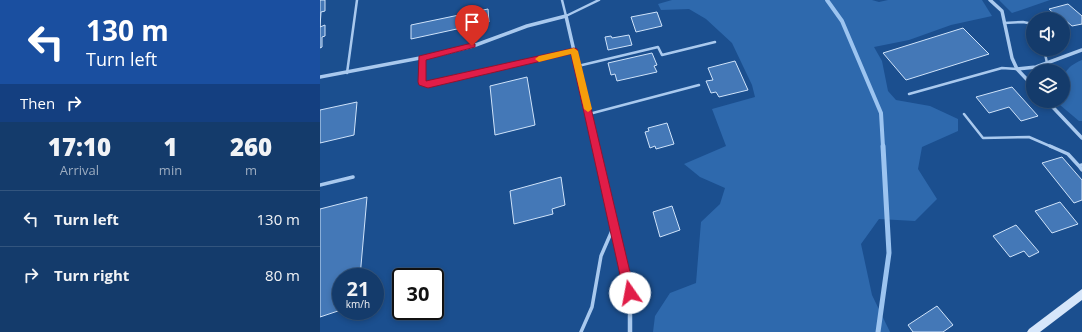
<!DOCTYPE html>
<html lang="en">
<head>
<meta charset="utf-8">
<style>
  :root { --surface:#143b6b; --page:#1d4271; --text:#f1f3f6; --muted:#9dadc1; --line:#33557e }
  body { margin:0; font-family:"Open Sans",sans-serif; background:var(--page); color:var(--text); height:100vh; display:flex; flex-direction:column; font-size:15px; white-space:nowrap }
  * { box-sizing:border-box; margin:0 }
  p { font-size:13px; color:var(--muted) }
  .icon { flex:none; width:22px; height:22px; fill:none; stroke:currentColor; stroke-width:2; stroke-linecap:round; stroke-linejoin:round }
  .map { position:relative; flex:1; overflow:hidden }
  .panel { display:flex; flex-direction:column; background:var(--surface); width:320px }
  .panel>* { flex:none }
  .banner { background:#1a4fa0; color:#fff; overflow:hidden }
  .tools { position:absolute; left:706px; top:12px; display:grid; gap:8px }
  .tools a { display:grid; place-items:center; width:44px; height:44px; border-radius:50%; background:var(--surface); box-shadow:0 2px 6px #0003,0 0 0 1px var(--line); font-size:20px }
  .speed { position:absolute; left:12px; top:268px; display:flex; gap:8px; font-size:20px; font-weight:700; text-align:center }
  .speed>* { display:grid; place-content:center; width:52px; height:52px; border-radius:50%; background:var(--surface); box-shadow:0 2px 6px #0003,0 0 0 1px var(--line); line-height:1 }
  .speed small { font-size:10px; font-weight:400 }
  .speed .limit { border:2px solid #111; border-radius:6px; background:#fff; color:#111 }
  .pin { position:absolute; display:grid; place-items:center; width:34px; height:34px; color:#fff; margin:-41px -17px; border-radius:50% 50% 50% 0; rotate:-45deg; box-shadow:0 0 4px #0007 }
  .pin .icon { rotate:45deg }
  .me { position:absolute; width:44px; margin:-22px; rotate:348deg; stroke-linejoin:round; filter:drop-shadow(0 0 3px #0008) }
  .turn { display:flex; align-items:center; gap:14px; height:84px; padding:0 20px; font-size:18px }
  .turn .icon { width:52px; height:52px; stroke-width:2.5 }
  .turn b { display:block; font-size:28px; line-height:34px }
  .then { display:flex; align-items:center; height:38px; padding:0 20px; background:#0003; gap:8px; font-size:15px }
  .eta { display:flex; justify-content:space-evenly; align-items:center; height:68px; text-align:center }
  .eta b { font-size:24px; font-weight:800; line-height:28px }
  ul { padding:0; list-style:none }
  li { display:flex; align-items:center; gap:12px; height:56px; padding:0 20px; border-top:1px solid var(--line) }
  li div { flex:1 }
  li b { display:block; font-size:15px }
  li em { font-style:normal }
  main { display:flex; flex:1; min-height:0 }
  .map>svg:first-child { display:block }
</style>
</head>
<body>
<main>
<section class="panel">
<div class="banner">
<div class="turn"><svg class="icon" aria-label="left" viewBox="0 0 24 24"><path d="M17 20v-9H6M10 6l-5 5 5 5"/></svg><div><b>130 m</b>Turn left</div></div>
<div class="then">Then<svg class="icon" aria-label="right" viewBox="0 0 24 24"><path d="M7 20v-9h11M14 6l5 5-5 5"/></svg></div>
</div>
<div class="eta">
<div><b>17:10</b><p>Arrival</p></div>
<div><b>1</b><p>min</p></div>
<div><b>260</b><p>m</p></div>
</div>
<ul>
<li><svg class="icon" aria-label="left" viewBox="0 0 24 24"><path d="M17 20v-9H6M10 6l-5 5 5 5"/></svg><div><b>Turn left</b></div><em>130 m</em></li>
<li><svg class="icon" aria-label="right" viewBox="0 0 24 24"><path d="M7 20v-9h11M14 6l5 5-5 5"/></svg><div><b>Turn right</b></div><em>80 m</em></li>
</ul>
</section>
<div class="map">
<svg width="762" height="332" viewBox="0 0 762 332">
  <rect width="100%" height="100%" fill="#1b4f8f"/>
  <path fill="#2e69ad" d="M352 0H552L559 2 568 0H662L672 16 631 25 589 40 554 47 562 61 568 91 576 100 610 106 638 119V131L602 147 598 169 617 199 595 221 559 219 541 244 552 295 570 332H333L335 316 350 293 376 283 381 222 400 204 405 188 380 177 364 164 406 146 392 109 435 97 432 85 412 43 386 19 369 9 341 10 338 4Z
    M679 0H730L692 13Z
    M762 60V121H759L740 105 738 101H743C743 80 740 69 762 60Z"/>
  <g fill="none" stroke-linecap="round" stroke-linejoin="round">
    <path stroke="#9cc4f0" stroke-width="4" d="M507 0 522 21 561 113 563 147"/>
    <path stroke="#9cc4f0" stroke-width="5" d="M558 332 569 253 563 146"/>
  </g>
  <path fill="#4478b7" stroke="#cfe3fa" d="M0 0H5V11L1 12 0 27 5 25V36L2 37V47L0 48Z
    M748 4 762 16V24L752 26 745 20 740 19 729 9Z
    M168 9 169 22 91 39V25Z
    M337 12 342 26 316 32 311 17Z
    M643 28 669 54 586 80 563 53Z
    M309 35 312 45 288 50 285 37 291 36 292 38Z
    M332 53 337 65 334 66 337 72 297 81 295 74 291 75 288 63Z
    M415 61 428 90 399 97 396 92 391 93 386 81 393 80 388 68Z
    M207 77 215 125 175 135 170 86Z
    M692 87 718 116 701 121 689 107 669 113 656 97Z
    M37 102 34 135 0 143V110Z
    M347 123 354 144 336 149 335 146 330 148 325 132 329 131 328 128Z
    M742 157 762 180V200L754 203 722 163Z
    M241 177 245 205 232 209 233 214 194 224 190 191Z
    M47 197 40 277H21V310L0 317V209Z
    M740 202 758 224 732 233 715 211Z
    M352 206 360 230 340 237 333 212Z
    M696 225 719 252 709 257 704 251 690 257 673 236Z
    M617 306 633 325 623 332H593L588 325Z"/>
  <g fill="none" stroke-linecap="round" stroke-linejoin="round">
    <path stroke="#a9c9ee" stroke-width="2.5" d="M242 0 246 16 279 0
      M684 23 703 22 713 24
      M724 49 727 63
      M102 58V82L108 85 254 51
      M258 66 338 47 342 55 395 42
      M27 73 37 0
      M589 94 682 68 697 69
      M269 114 379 85
      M644 114 663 138 709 137 732 147"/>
    <path stroke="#a9c9ee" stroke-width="3.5" d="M730 146 748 154 759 166
      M762 165 759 166 762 170
      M0 185 33 177
      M261 332 272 307 281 256 294 226"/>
    <path stroke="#a9c9ee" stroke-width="3.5" d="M670 0 682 11 692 58 697 69 713 86
      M697 69 716 67 762 50
      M0 77 121 54 153 46 207 26 246 16 276 147
      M727 101 762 138"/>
    <path stroke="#a9c9ee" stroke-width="4.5" d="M276 146 310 293V332"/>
    <path fill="#d6e6fa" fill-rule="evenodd" d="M762 289V300L720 332H707L709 329Z"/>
  </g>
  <path fill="#e11d48" stroke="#92132f" d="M152 43 155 44V47L106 60V81L254 48 257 49 315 293 314 296 310 298 306 296 304 293 251 54 108 88 99 85 98 82 99 56Z"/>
  <path fill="#f59e0b" d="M254 48 258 51 272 109 268 112 264 109 251 54 219 62 215 59 219 56Z"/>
</svg>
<div class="tools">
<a><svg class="icon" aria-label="sound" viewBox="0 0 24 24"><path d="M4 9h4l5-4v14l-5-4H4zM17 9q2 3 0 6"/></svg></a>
<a><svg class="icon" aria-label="layers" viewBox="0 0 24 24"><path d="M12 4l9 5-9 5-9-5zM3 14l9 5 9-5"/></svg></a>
</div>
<div class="speed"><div>21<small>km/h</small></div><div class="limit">30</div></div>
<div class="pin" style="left:152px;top:46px;background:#d93025"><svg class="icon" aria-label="arrive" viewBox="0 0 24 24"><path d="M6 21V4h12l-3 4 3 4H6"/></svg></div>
<svg class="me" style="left:310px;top:293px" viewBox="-20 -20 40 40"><circle r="19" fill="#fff"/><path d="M0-13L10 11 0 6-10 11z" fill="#e11d48"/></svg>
</div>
</main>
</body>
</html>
